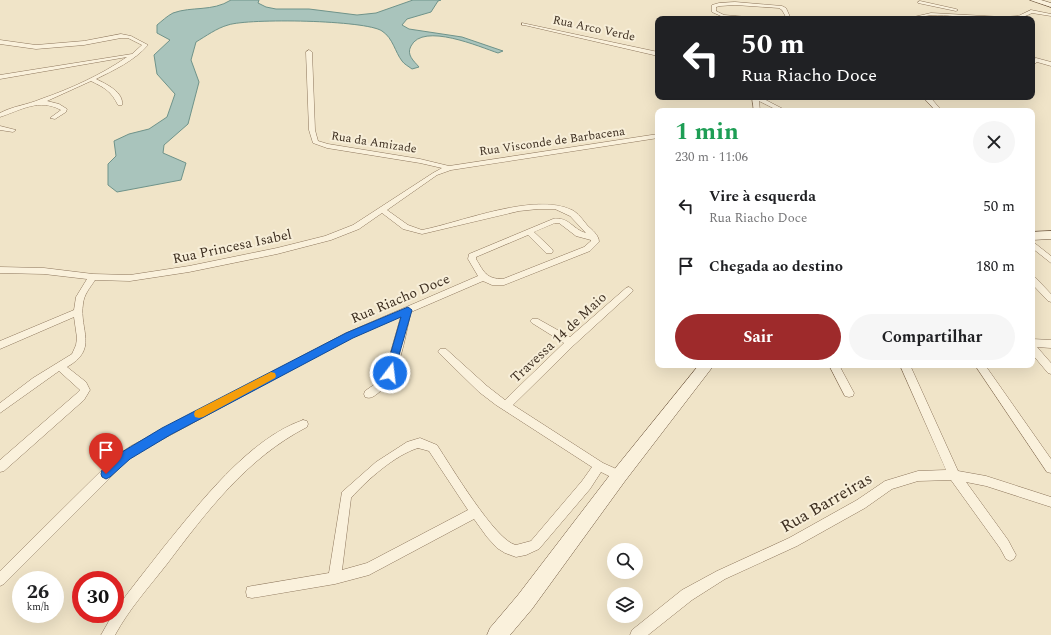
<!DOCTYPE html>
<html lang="pt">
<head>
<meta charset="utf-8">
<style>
  :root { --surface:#fff; --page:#f6f6f6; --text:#202124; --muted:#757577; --accent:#9e2a2b }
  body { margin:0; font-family:Spectral,serif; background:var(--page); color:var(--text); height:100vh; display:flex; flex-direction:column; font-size:15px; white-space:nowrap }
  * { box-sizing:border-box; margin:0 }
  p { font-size:13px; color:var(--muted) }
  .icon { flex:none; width:22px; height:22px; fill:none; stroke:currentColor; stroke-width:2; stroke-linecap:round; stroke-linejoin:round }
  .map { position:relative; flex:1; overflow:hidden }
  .drawer { position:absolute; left:655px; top:108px; width:380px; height:260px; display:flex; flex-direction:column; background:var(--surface); border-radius:8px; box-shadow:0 4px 16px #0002 }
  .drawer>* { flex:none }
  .guide { position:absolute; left:655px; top:16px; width:380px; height:84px; border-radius:8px; box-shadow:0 4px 16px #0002; background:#202124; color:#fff; overflow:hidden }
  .controls { position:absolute; left:607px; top:543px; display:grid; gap:8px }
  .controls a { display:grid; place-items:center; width:36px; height:36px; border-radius:50%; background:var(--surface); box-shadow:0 4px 16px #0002; font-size:20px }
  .speed { position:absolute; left:12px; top:571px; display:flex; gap:8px; font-size:20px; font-weight:700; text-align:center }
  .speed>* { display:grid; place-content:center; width:52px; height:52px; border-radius:50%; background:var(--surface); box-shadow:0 4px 16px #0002; line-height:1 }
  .speed small { font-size:10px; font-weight:400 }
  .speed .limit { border:6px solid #d22; background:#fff; color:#111 }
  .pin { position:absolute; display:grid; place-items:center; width:34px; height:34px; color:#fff; margin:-41px -17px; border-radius:50% 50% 50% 0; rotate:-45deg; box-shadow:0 0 4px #0007 }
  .pin .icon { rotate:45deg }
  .me { position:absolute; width:44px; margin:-22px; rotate:15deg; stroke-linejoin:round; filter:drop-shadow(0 0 3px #0008) }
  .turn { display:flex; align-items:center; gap:14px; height:84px; padding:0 20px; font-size:18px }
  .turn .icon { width:52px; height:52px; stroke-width:2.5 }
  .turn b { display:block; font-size:28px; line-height:34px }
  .round { display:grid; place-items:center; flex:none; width:42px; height:42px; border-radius:21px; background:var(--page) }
  .summary { display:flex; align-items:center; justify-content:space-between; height:68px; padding:0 20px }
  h1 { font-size:24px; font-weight:700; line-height:30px; color:#1e9e55 }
  .cta { display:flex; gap:8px; margin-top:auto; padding:8px 20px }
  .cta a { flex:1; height:46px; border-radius:24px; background:var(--accent); color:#fff; font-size:16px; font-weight:700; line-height:46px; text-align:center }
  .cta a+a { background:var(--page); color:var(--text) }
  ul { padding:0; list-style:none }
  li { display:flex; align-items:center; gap:12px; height:60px; padding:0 20px }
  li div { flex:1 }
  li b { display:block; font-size:15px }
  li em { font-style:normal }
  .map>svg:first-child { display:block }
</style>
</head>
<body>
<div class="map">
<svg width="1051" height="635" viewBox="0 0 1051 635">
  <rect width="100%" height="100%" fill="#f0e4c8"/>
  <path fill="#a9c4bc" stroke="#6f938a" d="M231 0H259L258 3 266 7 276 9H309L357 15 376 13 413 0H441L438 1 431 12 407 19 402 25 409 29 462 37 503 51 498 53C480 47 423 22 411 46 406 55 414 61 419 67L412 69C408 66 404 64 402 61 395 52 393 38 382 31 366 20 249 18 228 25 217 28 206 36 196 42L191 60 199 82 188 124 164 145 163 153 186 163 181 180 117 192 108 185V164L116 156 114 141 129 134 149 129 167 117 175 94 157 74 154 55 170 40 157 33V25C162 21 167 16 173 13 192 6 212 12 231 0Z"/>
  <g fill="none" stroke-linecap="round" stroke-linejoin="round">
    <g stroke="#8d765c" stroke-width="1">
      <path id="street" d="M920 1 956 9 958 10 956 11 918 3V2Z
        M735 2 782 6 786 8 791 19H787L782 10 779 8 735 5 720 6 716 7V11L724 15 759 18 761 19 723 17 712 12V5L719 3Z
        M1031 10 1051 14V16L1032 13C1008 27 960 14 932 15 923 16 914 19 905 19L931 13 1003 17 1018 16Z
        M522 23 658 52V56L524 25H522Z
        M121 34 131 36 148 45C134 61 114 70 96 79 106 84 124 92 122 105H118C111 91 105 88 91 81L47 101 59 104 67 109 66 112 55 119 50 118 61 110C39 98 21 110 0 117V113C13 106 27 105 41 99 70 89 101 75 127 57L0 79V75L132 54 142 45 128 38H121L84 45 36 49 0 44V40L36 45 84 41Z
        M309 50 312 52 315 130 318 141 328 144 420 159 449 166 658 134V138L451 170 437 175 387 210 408 225 422 230C462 222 534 192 572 210 578 213 583 220 587 225 592 230 599 235 599 242L590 251 504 285H492L483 281 411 312C404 339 401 377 377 394 373 397 370 399 365 397L364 394 365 391 378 382 385 372 401 316 352 337 139 452 130 458 4 584 0 586V571L102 470 122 452 131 446 346 333 478 276 468 259 469 254 553 219C569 216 573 230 586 233L570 216 555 209H538L519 211 422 234 403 229 382 213 359 229 331 240 277 254 189 272 130 281 95 280C90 288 84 294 83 304 79 330 99 349 67 367L86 382 90 390 84 400 4 471 0 472V460L76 394 80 390 59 371 0 413V403L33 378 72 354 76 345 77 338 74 317 0 349V341L74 310 76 297 87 279 44 274 0 273V267L44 268 93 274 130 275 189 266 277 248 325 236 353 225 433 173 442 168 420 163 327 148 313 143 309 130 306 52ZM555 223H559L576 236 591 240V241L584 247 503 279C486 279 484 272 476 259V257L528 235 546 253H552L553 251 552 249 534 232Z
        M1036 58 1051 62V66L1037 62 1032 66V61Z
        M752 97H760L787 111H779L759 101 760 111H754Z
        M923 97H930L942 111H936Z
        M0 126 16 130 13 132 0 130Z
        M1032 241 1051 256V263L1032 248Z
        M1032 276 1035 277 1051 294V302L1048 301 1032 284Z
        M629 287 633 290 632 292 574 345 513 405 603 463 623 472 625 476 623 480 619 481 601 472 590 489 539 549 526 555 516 557 505 553 497 548 487 537 474 519 369 575 335 584 252 598 247 597 246 592 247 587 252 586 329 573 342 492 376 462 407 442 420 438 437 445C449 463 496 542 516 545L531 541 582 481 592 467 496 405 479 392 438 352 440 349H446L487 386 505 400 564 343 532 323 530 321 532 319H538L570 337 626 288ZM418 448 429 451 468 510 367 563 342 570 351 498C367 480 395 455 418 448Z
        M1032 339 1051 340V348L1037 347 1051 363V374L1048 373 1032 354Z
        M829 365H839L854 393 853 396 849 397 845 396Z
        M900 365H910L958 471 986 476 1051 497V507L986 486 966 482 1008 540 1016 555 1014 559 1010 561 1006 559 1000 548 951 480 918 481 892 489 865 508 797 546 725 579 692 600 648 635H630L632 630 682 590 717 571 789 538 857 500 885 481 918 471 946 470Z
        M975 365H985L1051 459V473L1047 472Z
        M303 420 307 421 308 424 307 427C247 458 207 511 167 564 149 587 129 609 115 635H101L113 614H115V611C130 589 147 569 163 548 199 504 248 439 303 420Z"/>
    </g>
    <g stroke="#6f573f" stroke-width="1">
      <path id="secondary" d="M1030 0H1041L1051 3V7Z
        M1051 231V239L1032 240V232Z
        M699 365H714L625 481 532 609 510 635H487L490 628 518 595 613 471Z"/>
    </g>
    <use href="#street" fill="#faf1dc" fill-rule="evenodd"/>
    <use href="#secondary" fill="#faf1dc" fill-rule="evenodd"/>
  </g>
  <path fill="#1a73e8" stroke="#114b97" d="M408 307 412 310 393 376H386L385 373 401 317 353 338 170 435 130 459 110 477 106 479 102 477 101 474 102 470 122 452 162 428 346 333Z"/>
  <path fill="#f59e0b" d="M271 372 275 373 276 376 275 378 203 417 199 418 195 417 194 414 195 411Z"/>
  <g text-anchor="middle" stroke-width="4" stroke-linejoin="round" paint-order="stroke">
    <g font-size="12" fill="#3d2e20" stroke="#f7eed8">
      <text transform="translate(594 28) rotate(12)" y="4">Rua Arco Verde</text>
      <text transform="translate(552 141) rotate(-8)" y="4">Rua Visconde de Barbacena</text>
      <text transform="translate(374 142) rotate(9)" y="4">Rua da Amizade</text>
    </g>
    <g font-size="14" fill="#3d2e20" stroke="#f7eed8">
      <text transform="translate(232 246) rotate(-12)" y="5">Rua Princesa Isabel</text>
      <text transform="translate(400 298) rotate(-23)" y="5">Rua Riacho Doce</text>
      <text transform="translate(558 337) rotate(-43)" y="5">Travessa 14 de Maio</text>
    </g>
    <g font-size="17" fill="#3d2e20" stroke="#f7eed8">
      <text transform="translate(826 502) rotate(-30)" y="6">Rua Barreiras</text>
    </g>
  </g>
</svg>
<div class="controls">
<a><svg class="icon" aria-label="search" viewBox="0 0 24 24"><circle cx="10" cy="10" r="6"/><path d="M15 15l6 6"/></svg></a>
<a><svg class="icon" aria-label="layers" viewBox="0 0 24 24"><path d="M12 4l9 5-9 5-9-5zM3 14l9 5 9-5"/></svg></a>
</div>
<div class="speed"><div>26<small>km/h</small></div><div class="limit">30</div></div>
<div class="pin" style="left:106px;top:474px;background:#d93025"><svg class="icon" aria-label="arrive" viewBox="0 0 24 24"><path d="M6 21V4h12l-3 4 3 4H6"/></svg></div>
<svg class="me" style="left:390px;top:373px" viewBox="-20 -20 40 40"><circle r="17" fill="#1a73e8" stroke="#fff" stroke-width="3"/><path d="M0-11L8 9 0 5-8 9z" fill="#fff"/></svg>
<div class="guide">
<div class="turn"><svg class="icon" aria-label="left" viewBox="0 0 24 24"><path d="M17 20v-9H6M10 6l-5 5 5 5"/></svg><div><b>50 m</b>Rua Riacho Doce</div></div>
</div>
<section class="drawer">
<div class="summary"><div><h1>1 min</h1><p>230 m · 11:06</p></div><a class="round"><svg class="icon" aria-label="close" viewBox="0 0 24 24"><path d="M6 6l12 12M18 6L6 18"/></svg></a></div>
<ul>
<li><svg class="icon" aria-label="left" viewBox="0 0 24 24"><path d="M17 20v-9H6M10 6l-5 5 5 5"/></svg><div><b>Vire à esquerda</b><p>Rua Riacho Doce</p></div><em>50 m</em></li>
<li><svg class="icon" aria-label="arrive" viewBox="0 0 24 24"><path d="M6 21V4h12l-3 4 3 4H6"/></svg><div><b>Chegada ao destino</b></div><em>180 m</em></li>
</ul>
<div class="cta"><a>Sair</a><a>Compartilhar</a></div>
</section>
</div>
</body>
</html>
